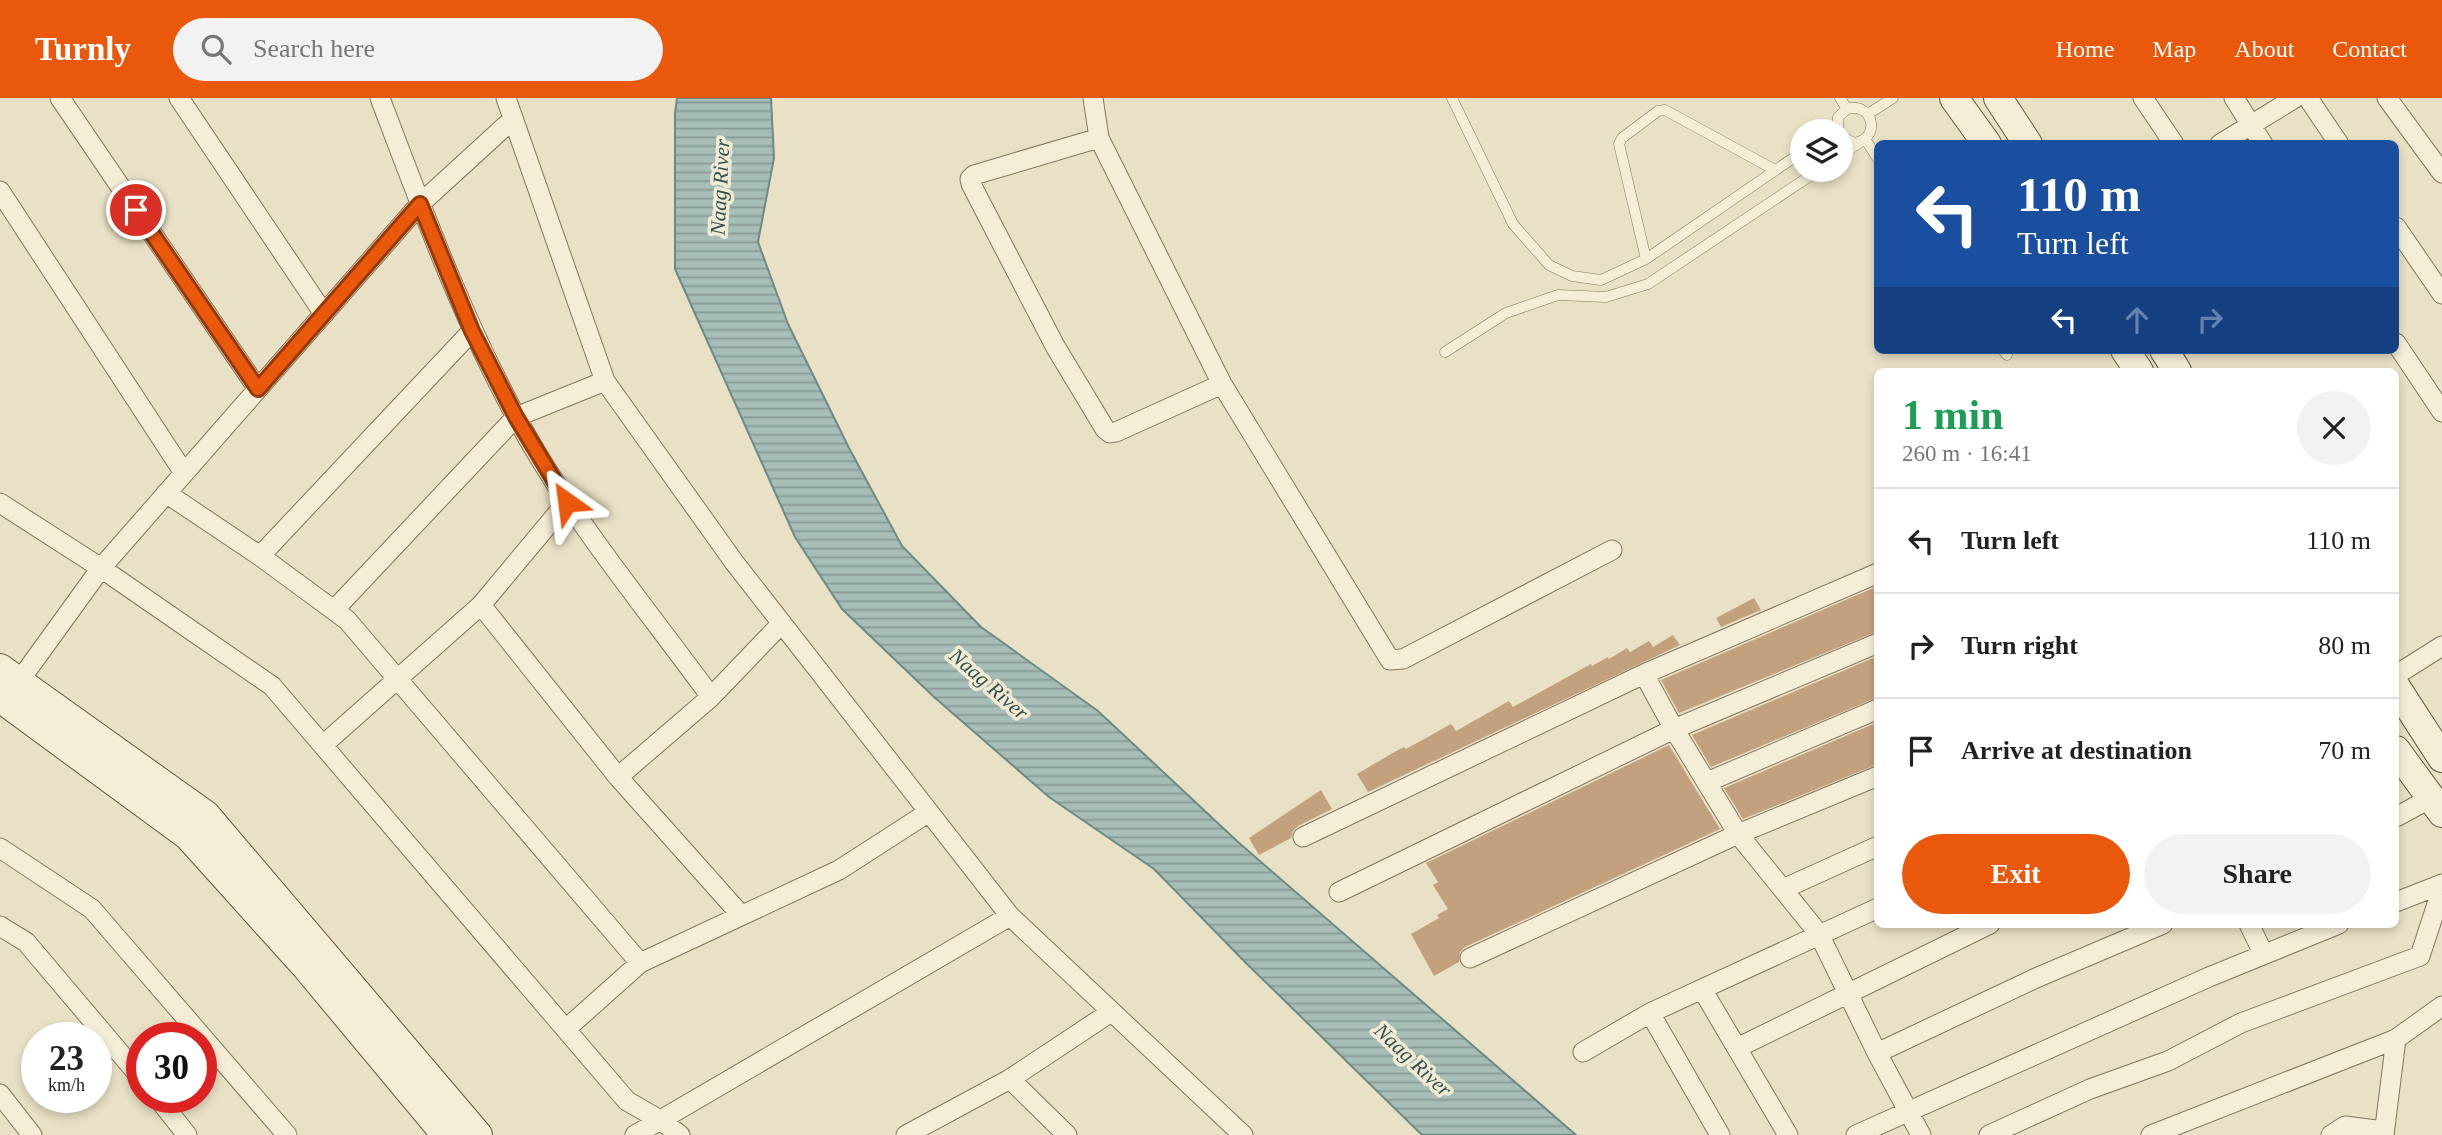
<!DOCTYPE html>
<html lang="en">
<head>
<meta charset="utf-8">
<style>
  :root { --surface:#fff; --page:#f2f2f2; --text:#222; --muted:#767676; --line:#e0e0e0; --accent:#ea580c }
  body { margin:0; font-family:"Times New Roman",serif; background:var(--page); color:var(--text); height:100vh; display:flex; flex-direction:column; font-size:26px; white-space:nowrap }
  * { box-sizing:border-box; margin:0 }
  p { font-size:23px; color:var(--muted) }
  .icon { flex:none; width:38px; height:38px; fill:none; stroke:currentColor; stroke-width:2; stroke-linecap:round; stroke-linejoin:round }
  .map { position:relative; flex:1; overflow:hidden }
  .sheet { position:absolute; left:1874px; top:270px; width:525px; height:560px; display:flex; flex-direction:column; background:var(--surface); border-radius:10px; box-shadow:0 4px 10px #0003 }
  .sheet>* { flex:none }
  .hud { position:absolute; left:1874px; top:42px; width:525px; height:214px; border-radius:10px; box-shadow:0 4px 10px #0003; background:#1a4fa0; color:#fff; overflow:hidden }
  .buttons { position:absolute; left:1790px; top:21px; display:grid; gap:14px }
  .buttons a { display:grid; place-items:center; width:63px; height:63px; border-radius:50%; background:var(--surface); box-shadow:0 4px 10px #0003; font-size:35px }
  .speed { position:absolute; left:21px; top:924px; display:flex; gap:14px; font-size:35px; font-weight:700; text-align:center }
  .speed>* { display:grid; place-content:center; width:91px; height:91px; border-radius:50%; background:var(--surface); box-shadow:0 4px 10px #0003; line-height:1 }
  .speed small { font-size:18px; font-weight:400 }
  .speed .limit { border:10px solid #d22; background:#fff; color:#111 }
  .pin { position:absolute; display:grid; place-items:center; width:60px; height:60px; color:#fff; margin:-30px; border:4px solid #fff; border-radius:50%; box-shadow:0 2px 7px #0007 }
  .me { position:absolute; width:77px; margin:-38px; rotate:329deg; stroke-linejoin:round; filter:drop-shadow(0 0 5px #0008) }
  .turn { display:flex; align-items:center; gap:24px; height:147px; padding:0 28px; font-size:32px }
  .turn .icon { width:91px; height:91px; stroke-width:2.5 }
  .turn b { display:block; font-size:49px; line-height:60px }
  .lanes { display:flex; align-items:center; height:66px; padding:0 28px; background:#0003; justify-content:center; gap:35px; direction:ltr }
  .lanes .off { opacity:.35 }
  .round { display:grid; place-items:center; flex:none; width:74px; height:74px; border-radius:37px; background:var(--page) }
  .head { display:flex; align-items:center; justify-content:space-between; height:119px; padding:0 28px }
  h1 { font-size:42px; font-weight:600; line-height:52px; color:#1e9e55 }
  .cta { display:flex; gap:14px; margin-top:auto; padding:14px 28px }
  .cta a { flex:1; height:80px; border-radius:42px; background:var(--accent); color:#fff; font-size:28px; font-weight:600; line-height:80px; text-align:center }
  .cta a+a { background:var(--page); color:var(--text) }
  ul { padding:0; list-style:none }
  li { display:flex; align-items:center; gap:21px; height:105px; padding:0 28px; border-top:2px solid var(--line) }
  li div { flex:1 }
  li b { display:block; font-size:26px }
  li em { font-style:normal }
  header { display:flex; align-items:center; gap:42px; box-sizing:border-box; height:98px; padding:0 35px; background:var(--accent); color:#fff }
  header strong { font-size:33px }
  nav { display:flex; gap:38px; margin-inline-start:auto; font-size:24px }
  .search { width:490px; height:63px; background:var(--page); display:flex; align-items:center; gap:18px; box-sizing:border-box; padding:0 24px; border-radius:38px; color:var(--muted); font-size:26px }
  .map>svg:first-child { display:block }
</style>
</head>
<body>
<header>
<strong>Turnly</strong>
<div class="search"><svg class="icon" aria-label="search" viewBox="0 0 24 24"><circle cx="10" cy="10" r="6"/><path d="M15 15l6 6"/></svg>Search here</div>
<nav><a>Home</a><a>Map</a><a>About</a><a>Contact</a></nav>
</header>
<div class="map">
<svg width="2442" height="1037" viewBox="0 0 2442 1037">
  <defs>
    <pattern id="water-rules" width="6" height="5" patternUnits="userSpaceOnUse" patternTransform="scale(1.75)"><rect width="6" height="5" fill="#a6bdb8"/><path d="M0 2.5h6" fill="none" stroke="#889a95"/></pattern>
  </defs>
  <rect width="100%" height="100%" fill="#e9e1c5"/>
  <path fill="url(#water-rules)" stroke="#6e8a85" stroke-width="2" d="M677 0H771L774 60 758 144 788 226 849 350 902 448 981 529 1098 613 1238 744 1576 1037H1422L1247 866 1154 771 1049 699 934 599 842 511 795 439 675 171V15Z"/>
  <path fill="#c4a17e" d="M1878 488V533L1679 615 1661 582Z
    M1754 500 1761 512 1721 529 1716 520Z
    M1673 537 1680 547 1368 694 1357 676 1391 656 1404 649 1406 651 1451 626 1456 633 1509 603 1513 609 1591 566 1592 568 1608 559 1609 561 1627 550 1630 554 1649 543 1653 549Z
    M1878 558V599L1711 669 1692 637Z
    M1878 624V666L1743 721 1724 690Z
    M1669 647 1720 731 1465 849 1460 854 1459 864 1434 878 1411 836 1439 820 1437 817 1448 811 1433 787 1438 784 1426 765Z
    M1321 692 1332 711 1298 728 1293 733 1291 740 1259 757 1249 740Z"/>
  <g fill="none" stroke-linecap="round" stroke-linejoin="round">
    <g stroke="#82745d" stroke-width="11">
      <path id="service" d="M1452 0 1513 126 1549 167 1572 178 1601 182 1646 161 1802 54
        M1840 0 1847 11
        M1868 16 1893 0
        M1838 33V19L1847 11C1873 3 1882 41 1854 45L1841 38
        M1841 57 1865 41 1878 61
        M1646 161 1619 46 1622 40 1658 13 1665 12 1775 72
        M2003 252 2007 257
        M1445 254 1506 215 1558 197 1606 199 1648 186 1819 72"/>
    </g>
    <g stroke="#82745d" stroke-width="21">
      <path id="minor" d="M60 0 258 291
        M179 0 324 216
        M380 0C421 108 460 215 515 317 569 418 644 507 711 599
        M506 0 605 283 734 464 1010 818 635 1037
        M1093 0 1099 40 1222 286 1390 562 1403 561 1612 452
        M2143 0 2174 46
        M2234 0 2263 46
        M2308 0 2339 46
        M2387 0 2442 75
        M1099 40 974 77 970 81 971 86 1055 248 1105 331 1110 335 1116 334 1222 286
        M2220 46 2295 0
        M0 93 184 375
        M2396 129 2442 196
        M2396 245 2442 314
        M166 395 260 458 347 522 640 865
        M0 405 101 470 272 588 627 1003 660 1022 680 1037
        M260 458 472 233
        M481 507 567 404
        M334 512 516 319 605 283
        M1878 545 1674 631 1738 736 1878 678
        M2396 577 2442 548
        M12 593 101 470 420 106 513 21
        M323 647 481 507 618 679 741 817
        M618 679 711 599 782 525
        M1707 684 1878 611
        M2396 719 2431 700
        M1303 739 1644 576
        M0 750 92 811 287 1037
        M1783 791 1878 748
        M1339 794 1674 631 1644 576 1878 475
        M2396 804 2442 786
        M1010 818 1243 1037
        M2249 826 2263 855
        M0 828 26 844 142 981
        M1470 860 1738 736 1819 836 1877 955 1921 1037
        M1702 891 1788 1037
        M566 931 640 865 839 772 929 714
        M1737 950 1990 826
        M1583 954 1650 915
        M1877 955 2036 880 2163 826
        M1010 981 1111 914
        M0 996 32 1037
        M157 999 187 1037
        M906 1037 1010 981 1067 1037
        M1720 1037 1650 915 1878 810
        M1856 1037 2209 879 2339 826
        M1989 1037 2090 991 2168 963 2241 925 2420 858 2442 791
        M2151 1037 2396 941
        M2331 1037 2345 1028 2384 1033
        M2384 1037 2396 941 2442 908"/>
    </g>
    <g stroke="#645540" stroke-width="30">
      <path id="secondary" d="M1954 0 1987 46
        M1998 0 2028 46
        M2125 252 2139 273
        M2164 252 2177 273
        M0 570 206 717 478 1037
        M2396 589 2442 660
        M0 600 188 738 306 869 446 1037
        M2396 652 2442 715"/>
    </g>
    <use href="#service" stroke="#f5eed7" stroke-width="10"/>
    <use href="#minor" stroke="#f5eed7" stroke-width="19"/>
    <use href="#secondary" stroke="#f5eed7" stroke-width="28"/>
  </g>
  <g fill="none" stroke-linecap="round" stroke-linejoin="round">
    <g stroke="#983908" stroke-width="18">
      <path id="route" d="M136 112 258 291 420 106 472 233 516 319 567 404"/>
    </g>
    <use href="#route" stroke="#ea580c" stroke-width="12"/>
  </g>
  <g text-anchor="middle" stroke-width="7" stroke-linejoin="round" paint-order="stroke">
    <g font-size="21" font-style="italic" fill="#305152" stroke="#f1ebd3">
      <text transform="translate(720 89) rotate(-87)" y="7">Naag River</text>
      <text transform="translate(989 586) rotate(41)" y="7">Naag River</text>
      <text transform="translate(1413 962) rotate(43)" y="7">Naag River</text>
    </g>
  </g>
</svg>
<div class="buttons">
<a><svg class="icon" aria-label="layers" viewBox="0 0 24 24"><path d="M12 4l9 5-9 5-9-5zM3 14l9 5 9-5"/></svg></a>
</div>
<div class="speed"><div>23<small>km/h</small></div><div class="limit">30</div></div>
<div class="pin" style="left:136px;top:112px;background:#d93025"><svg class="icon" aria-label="arrive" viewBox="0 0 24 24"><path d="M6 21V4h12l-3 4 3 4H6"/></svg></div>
<svg class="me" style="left:567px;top:404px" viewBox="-20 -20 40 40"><path d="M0-17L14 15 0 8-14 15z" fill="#ea580c" stroke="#fff" stroke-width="4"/></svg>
<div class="hud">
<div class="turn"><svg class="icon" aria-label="left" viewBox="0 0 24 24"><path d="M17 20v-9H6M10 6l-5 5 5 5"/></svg><div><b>110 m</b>Turn left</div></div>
<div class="lanes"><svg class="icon" aria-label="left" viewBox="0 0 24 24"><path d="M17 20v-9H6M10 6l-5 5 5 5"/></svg><svg class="icon off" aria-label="ahead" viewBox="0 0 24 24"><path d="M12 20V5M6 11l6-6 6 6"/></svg><svg class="icon off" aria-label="right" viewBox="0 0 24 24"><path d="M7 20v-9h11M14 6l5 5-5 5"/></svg></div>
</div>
<section class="sheet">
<div class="head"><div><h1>1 min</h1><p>260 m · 16:41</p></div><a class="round"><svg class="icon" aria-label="close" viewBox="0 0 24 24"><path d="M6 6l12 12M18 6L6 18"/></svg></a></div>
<ul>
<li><svg class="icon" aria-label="left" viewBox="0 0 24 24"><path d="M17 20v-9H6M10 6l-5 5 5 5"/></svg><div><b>Turn left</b></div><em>110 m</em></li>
<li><svg class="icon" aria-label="right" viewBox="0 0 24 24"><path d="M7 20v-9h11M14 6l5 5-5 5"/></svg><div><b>Turn right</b></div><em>80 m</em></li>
<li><svg class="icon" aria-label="arrive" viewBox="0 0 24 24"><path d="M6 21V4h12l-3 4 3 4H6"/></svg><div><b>Arrive at destination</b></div><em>70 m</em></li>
</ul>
<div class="cta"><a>Exit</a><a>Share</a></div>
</section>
</div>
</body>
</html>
